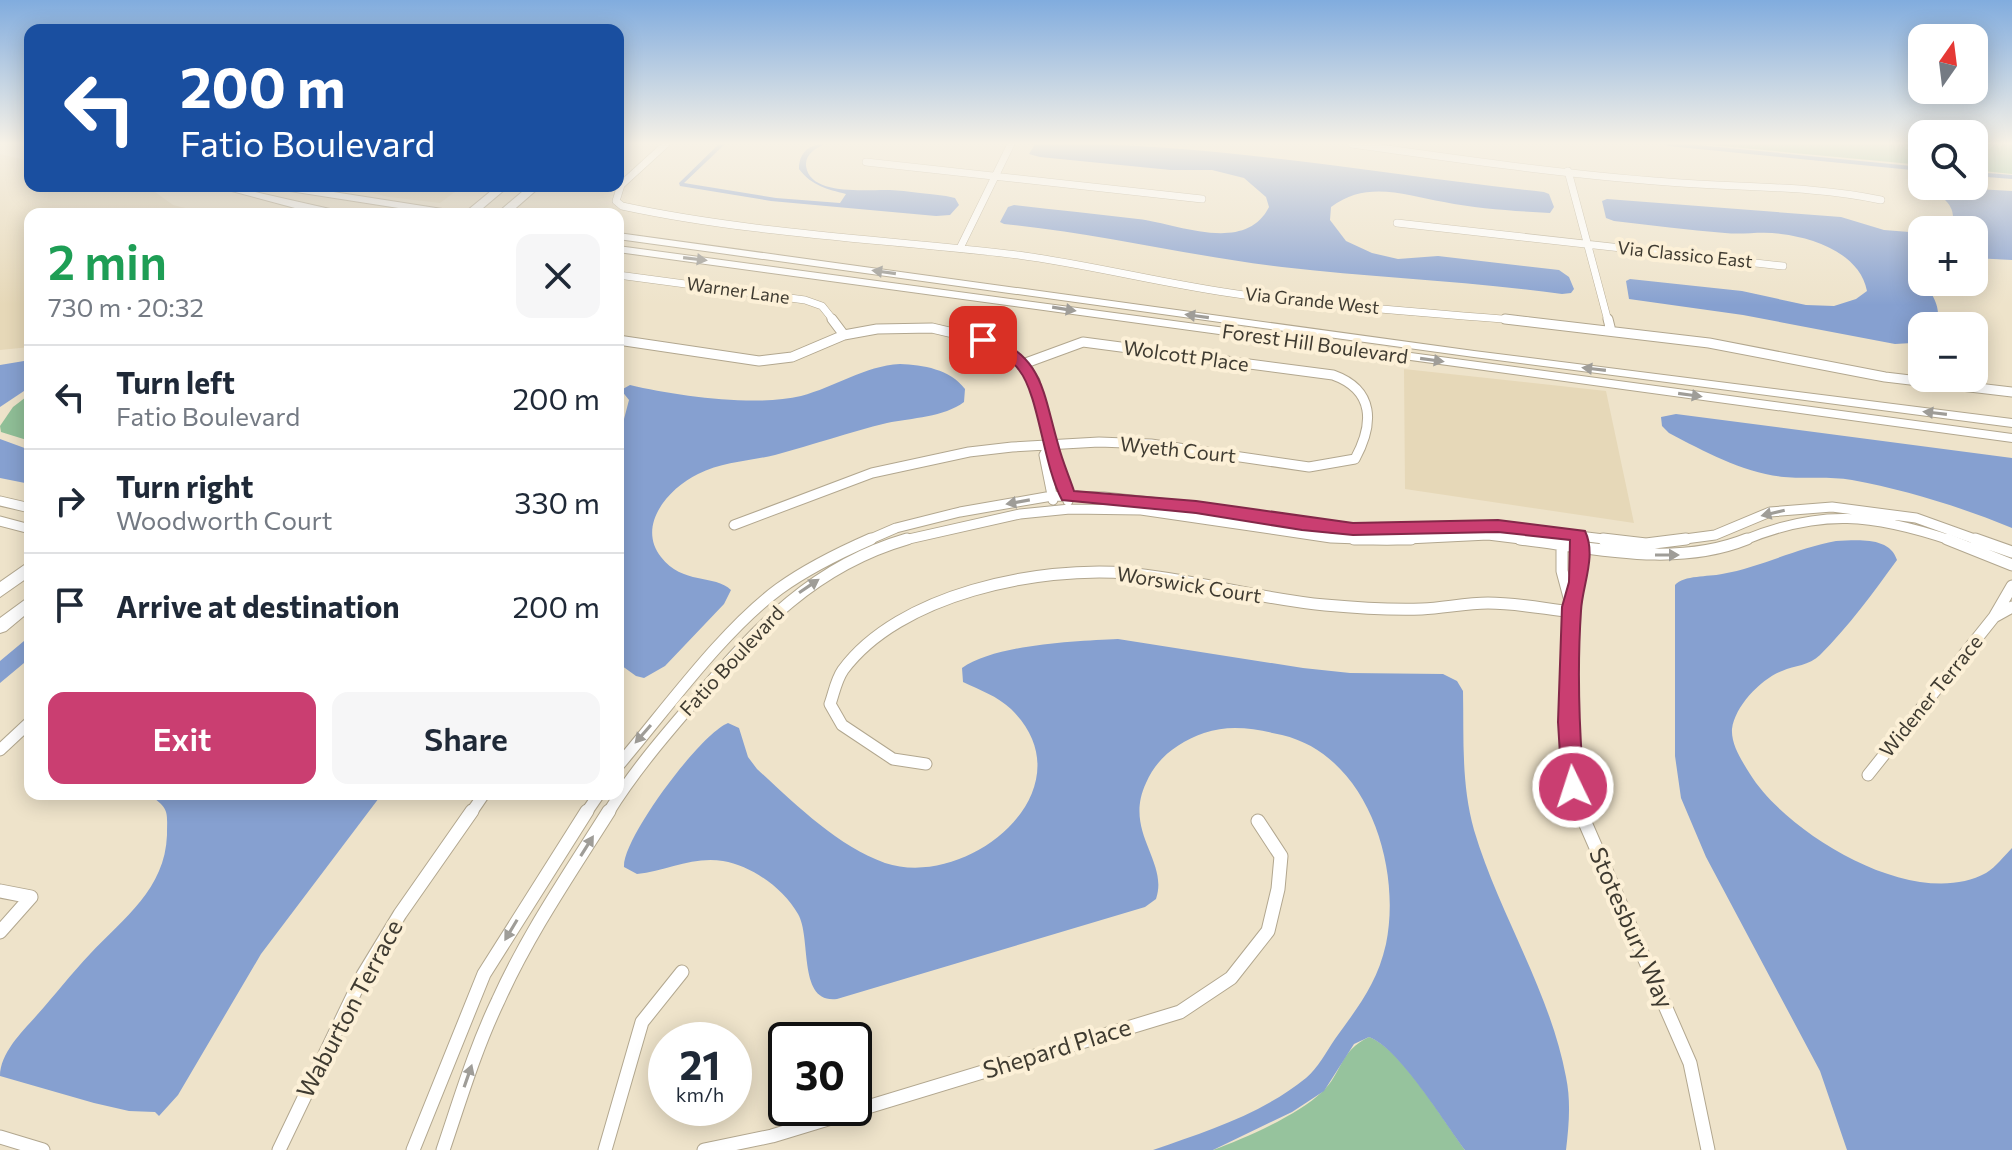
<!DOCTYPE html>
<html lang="en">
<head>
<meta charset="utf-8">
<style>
  :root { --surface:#fff; --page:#f6f6f7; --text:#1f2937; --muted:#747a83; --line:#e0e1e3; --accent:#ca3e71 }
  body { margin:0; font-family:Commissioner,sans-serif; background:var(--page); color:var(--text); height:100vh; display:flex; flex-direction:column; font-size:30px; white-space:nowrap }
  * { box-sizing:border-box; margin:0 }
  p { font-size:26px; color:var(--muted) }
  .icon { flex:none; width:44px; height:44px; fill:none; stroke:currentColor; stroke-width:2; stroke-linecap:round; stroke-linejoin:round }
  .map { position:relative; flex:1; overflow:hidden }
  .drawer { position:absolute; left:24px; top:208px; width:600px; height:592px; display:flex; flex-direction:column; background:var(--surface); border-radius:16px; box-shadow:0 4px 20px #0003 }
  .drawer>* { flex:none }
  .guide { position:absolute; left:24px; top:24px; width:600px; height:168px; border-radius:16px; box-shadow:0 4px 20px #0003; background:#1a4fa0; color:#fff; overflow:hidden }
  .needle { width:52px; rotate:14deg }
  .buttons { position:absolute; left:1908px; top:24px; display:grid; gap:16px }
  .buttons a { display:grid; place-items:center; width:80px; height:80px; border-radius:16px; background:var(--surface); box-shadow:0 4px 20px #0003; font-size:40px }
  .speed { position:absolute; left:648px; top:1022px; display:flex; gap:16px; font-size:40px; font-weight:700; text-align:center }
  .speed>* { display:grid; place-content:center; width:104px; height:104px; border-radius:50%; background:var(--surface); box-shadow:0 4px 20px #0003; line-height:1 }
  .speed small { font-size:20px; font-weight:400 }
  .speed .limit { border:4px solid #111; border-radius:12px; background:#fff; color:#111 }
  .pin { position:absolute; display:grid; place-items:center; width:68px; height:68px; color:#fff; margin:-34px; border-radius:16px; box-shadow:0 4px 12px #0006 }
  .me { position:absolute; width:88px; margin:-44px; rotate:356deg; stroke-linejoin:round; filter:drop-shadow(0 0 6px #0008) }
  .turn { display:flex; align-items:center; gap:28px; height:168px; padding:0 24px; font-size:36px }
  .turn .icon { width:104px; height:104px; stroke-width:2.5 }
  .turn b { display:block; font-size:56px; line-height:68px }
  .round { display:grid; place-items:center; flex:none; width:84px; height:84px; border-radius:16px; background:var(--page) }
  .headline { display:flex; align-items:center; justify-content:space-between; height:136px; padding:0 24px }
  h1 { font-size:48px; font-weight:600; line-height:60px; color:#1e9e55 }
  .cta { display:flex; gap:16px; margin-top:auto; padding:16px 24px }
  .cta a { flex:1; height:92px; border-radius:16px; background:var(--accent); color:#fff; font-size:32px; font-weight:600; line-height:92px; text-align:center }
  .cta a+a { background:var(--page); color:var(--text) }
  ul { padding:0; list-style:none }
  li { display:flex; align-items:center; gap:24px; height:104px; padding:0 24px; border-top:2px solid var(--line) }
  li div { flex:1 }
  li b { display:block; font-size:30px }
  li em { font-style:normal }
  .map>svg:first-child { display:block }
</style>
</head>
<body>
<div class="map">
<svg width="2012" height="1150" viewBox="0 0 2012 1150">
  <rect width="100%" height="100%" fill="#eee3ca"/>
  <path fill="#e6d8b8" d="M0 154 30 161V186H137L151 189 173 205 210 214H30V347L0 350Z
    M342 186H463L440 203 389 197Z
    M1404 369 1606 391 1634 523 1405 489Z"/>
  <path fill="#96c39d" d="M1700 144H1922V165Z
    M1974 144H2012V174L1974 170Z
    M1369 1037C1400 1048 1444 1121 1465 1150H1213C1244 1139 1298 1115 1322 1092 1342 1074 1339 1051 1369 1037Z"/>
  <path fill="#90bf97" d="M30 394V441L1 432 0 426 13 407Z"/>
  <path fill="#86a0d0" d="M719 144H725L684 183 776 198 840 203 846 194C827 189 812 186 799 169 799 153 809 144 825 144 816 148 805 154 806 166 810 197 869 189 890 190 908 191 927 194 946 196L955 198 959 205 950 215 936 216 771 201 680 186 679 183Z
    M1035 144C1205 141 1376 174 1544 192L1549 194 1554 207 1550 213C1515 211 1479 209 1444 202 1404 195 1367 180 1331 207L1330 220 1346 241 1372 253 1398 259 1438 256 1559 270 1569 277 1574 289 1571 293 1562 294C1469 281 1375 278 1282 267 1189 256 1098 233 1004 224L1000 222 1008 207 1014 205C1055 210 1097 214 1138 219 1176 223 1245 255 1269 207L1266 197 1244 178 1212 170H1171L1040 157 1029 154Z
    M1924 186 2012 191V260L1974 258V230H1944L1953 222C1955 201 1939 196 1924 186Z
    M1607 199 1841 217 1884 230 1922 233V253L1913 258 1912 265C1922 281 1948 307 1934 326H1922V338L1912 343 1895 344 1743 315 1629 299 1626 281 1630 279 1742 291 1806 305 1834 306 1856 299 1867 291C1860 254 1815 238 1781 234 1762 231 1743 235 1725 233 1688 230 1651 225 1614 221L1606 218 1602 201Z
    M30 360V387L0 407V365Z
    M900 364C923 365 950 369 965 389L964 402C944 417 912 418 887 423 849 432 813 445 775 455 749 461 722 462 698 474 669 488 636 525 661 557 682 585 715 574 731 590L724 604 665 666 644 678 636 676 618 663V426L624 419 629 400 621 390 630 385C676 396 756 407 801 396 835 387 864 366 900 364Z
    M1676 414 2012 458V528C1961 507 1906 490 1852 480 1829 476 1807 479 1784 477 1744 473 1705 452 1669 433L1662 426 1661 417Z
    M0 439 30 450V484L0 478Z
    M1836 541C1856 540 1890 536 1897 560 1873 593 1849 626 1820 655 1809 666 1795 665 1782 671 1761 679 1735 706 1732 729 1731 745 1742 761 1750 774 1787 834 1915 912 1986 873 1996 867 2004 856 2012 848V1150H1847L1820 1071 1706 857 1681 798 1675 756V585C1684 575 1708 577 1722 574 1761 567 1797 548 1836 541Z
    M30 636V658L0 683V661Z
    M1118 639 1303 668 1350 673 1443 674 1457 681 1463 691C1464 739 1461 783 1474 830 1499 914 1550 991 1566 1077 1571 1101 1569 1125 1566 1150H1465C1444 1122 1399 1048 1369 1037L1354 1044 1324 1091 1292 1112 1213 1150H1153C1207 1131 1260 1115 1306 1078 1318 1068 1326 1052 1335 1039 1358 1007 1377 984 1386 944 1402 866 1367 755 1282 735 1255 729 1231 724 1204 733 1179 742 1157 757 1146 783 1123 832 1169 861 1156 899L1145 907 837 999C797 1004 812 938 798 914 783 888 752 866 723 861 693 856 666 871 637 874L624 867C622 839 700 734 728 723L739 728 748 757 757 769C794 803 837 846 885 863 969 891 1092 788 1011 709 997 696 980 690 963 682L962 668C996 644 1077 641 1118 639Z
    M149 794H382L261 954 178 1095 159 1116 155 1112 129 1111 94 1103 0 1076C0 1053 22 1032 37 1015 55 995 71 974 90 954 124 918 165 889 167 835 167 811 170 810 149 794Z"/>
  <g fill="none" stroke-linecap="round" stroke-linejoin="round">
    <path fill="#86a0d0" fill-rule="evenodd" d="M1665 144H1687L1922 167V171L1668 146Z
      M1974 172 2012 175V179L1974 176Z"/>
    <g stroke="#b2a78f" stroke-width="8">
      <path id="street-far3" d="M666 144 621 185 616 201 622 206C752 234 885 239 1018 255 1093 265 1168 285 1244 295 1338 307 1433 313 1527 321
        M1352 144C1457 159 1562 174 1668 182 1739 188 1810 185 1881 200
        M866 162 1202 199
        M1568 171 1608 321
        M1397 223 1783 266
        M960 248 1011 144
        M618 275 805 300 822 306 834 321"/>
    </g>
    <g stroke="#b2a78f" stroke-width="11">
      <path id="street-far2" d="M832 319 844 335
        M1505 319 1709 343 1885 377 2012 392
        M1608 319 1611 331
        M618 340 759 361 792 357 844 335 877 329 932 328 983 340 1007 351 1023 364 1035 381 1050 445 1068 501
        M1050 445 1044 455 1053 500
        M0 501 30 508
        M0 521 30 529
        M734 525 872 473 969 452 1012 447 1099 442 1151 444 1309 467 1355 459C1374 424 1375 390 1333 375L1083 342 1023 364
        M866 541 896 528 960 512 1052 496 1104 497 1196 507 1353 529 1498 526 1620 541
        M900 541 1020 514 1070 509 1141 510 1331 538 1387 540 1488 535 1537 541
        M1670 541 1715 535 1770 512 1832 507 1916 518 1980 541
        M1742 541C1821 508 1873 514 1953 541"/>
    </g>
    <g stroke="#b2a78f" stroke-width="13">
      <path id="street-far1" d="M1354 539H1411
        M1520 539C1595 548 1675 568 1747 539
        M1603 539 1646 544 1686 539
        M1947 539 2012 565
        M1975 539 2012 552
        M1562 540V571L1573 612 1568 722 1573 787 1581 813
        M1572 605 1579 582 1580 542
        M1994 617 2012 607
        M0 750 30 722
        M926 764 893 759 842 725 830 704C834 693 836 680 843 670 899 594 1038 566 1127 573 1193 579 1258 599 1325 605 1357 608 1390 610 1422 609 1444 608 1466 603 1488 603 1517 603 1545 609 1573 612
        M618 766C665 711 722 631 779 589 808 568 839 553 871 539
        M1868 775 1994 617 2012 586
        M471 813 484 794
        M586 813 599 794
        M608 813C634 771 665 735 697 698 758 627 814 566 907 539"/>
    </g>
    <g stroke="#b2a78f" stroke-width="15">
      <path id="street" d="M1580 811 1690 1063 1708 1150
        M0 891 31 897 0 932
        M0 1137 43 1150
        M279 1150 363 975 400 914 472 811
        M413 1150 484 974 587 811
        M443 1150C460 1100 475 1049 498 1001 528 934 570 873 609 811
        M605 1150 642 1022 682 972
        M704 1150 772 1136 1180 1012 1231 978 1268 931 1278 889 1281 856 1258 821"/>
    </g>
    <g stroke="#b2a78f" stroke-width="2">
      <path id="secondary" d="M213 186H229L352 214H330L295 208Z
        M272 186H295L455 211 460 214H437L277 189Z
        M618 233 1474 351 2012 419V427L1474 357 618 239Z
        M618 246 2012 434V442L618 252Z"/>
    </g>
    <g stroke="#b2a78f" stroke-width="2">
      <path id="primary" d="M497 186H509L476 214H463Z
        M529 186H541L509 214H496Z
        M30 561V576L0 597V582Z
        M30 596V611L6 631 0 633V618Z"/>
    </g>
    <use href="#street-far3" stroke="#fff" stroke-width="7"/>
    <use href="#street-far2" stroke="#fff" stroke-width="9"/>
    <use href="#street-far1" stroke="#fff" stroke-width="11"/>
    <use href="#street" stroke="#fff" stroke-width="13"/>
    <use href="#secondary" fill="#fff" fill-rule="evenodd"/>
    <use href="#primary" fill="#fff" fill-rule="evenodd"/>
  </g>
  <defs><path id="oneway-solid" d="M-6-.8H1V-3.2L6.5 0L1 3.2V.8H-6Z" transform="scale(2)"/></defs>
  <g fill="#9f9d98">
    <use href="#oneway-solid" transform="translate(695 259) rotate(7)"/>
    <use href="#oneway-solid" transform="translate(884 272) rotate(-172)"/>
    <use href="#oneway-solid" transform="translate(1064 309) rotate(9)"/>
    <use href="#oneway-solid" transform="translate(1197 316) rotate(-172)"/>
    <use href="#oneway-solid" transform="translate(1432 360) rotate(8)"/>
    <use href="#oneway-solid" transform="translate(1594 369) rotate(-173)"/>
    <use href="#oneway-solid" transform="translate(1690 395) rotate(8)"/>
    <use href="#oneway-solid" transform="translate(1935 413) rotate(-173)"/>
    <use href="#oneway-solid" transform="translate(1018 502) rotate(170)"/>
    <use href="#oneway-solid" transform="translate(1773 513) rotate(167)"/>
    <use href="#oneway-solid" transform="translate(1667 555)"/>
    <use href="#oneway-solid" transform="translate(809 586) rotate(-34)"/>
    <use href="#oneway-solid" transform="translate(643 734) rotate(131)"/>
    <use href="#oneway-solid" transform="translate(587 846) rotate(-58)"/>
    <use href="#oneway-solid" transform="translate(511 930) rotate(121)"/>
    <use href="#oneway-solid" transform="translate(468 1076) rotate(-71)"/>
  </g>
  <linearGradient id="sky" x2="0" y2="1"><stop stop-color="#81acde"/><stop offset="0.47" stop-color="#f7f2e7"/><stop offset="1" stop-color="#f7f2e7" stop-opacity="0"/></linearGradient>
  <rect width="2012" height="305" fill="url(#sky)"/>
  <path fill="#ca3e71" stroke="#832849" stroke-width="2" d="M983 335C1043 352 1043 393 1058 444 1062 460 1069 476 1074 491L1196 501 1353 523 1498 520 1585 531C1597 556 1582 586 1581 611 1577 670 1579 728 1584 787L1581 793 1573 796 1566 793 1562 787 1558 722 1562 607 1569 582 1570 540 1498 532 1353 535 1302 530 1196 513 1062 500C1043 465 1039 395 1019 370 1009 356 992 350 977 343V337Z"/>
  <g text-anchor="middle" stroke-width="8" stroke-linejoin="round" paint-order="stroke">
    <g font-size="18" fill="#3f3b31" stroke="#fcf0d7">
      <text transform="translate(1685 255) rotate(6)" y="6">Via Classico East</text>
      <text transform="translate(738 291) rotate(8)" y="6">Warner Lane</text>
      <text transform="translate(1312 301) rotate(6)" y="6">Via Grande West</text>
    </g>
    <g font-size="20" fill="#3f3b31" stroke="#fcf0d7">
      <text transform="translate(1315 344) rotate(8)" y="7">Forest Hill Boulevard</text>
      <text transform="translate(1186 356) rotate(8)" y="7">Wolcott Place</text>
      <text transform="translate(1178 450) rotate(6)" y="7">Wyeth Court</text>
      <text transform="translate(1189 585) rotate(9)" y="7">Worswick Court</text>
      <text transform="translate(732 661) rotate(-47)" y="7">Fatio Boulevard</text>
      <text transform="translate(1931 696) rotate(-51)" y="7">Widener Terrace</text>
    </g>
    <g font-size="24" fill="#3f3b31" stroke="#fcf0d7">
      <text transform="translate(1631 928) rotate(66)" y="8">Stotesbury Way</text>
      <text transform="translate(350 1009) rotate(-62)" y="8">Waburton Terrace</text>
      <text transform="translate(1057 1049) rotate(-17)" y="8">Shepard Place</text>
    </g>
  </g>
</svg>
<div class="buttons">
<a><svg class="needle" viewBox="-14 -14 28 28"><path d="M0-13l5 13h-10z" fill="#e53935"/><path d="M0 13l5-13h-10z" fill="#747a83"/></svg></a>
<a><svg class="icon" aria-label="search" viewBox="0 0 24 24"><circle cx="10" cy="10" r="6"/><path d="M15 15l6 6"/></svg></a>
<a>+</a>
<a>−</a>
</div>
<div class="speed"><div>21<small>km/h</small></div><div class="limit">30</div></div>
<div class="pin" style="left:983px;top:340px;background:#d93025"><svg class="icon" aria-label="arrive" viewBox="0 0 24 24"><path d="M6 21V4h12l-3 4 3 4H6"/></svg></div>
<svg class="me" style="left:1573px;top:787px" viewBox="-20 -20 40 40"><circle r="17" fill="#ca3e71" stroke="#fff" stroke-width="3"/><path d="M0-11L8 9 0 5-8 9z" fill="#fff"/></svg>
<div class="guide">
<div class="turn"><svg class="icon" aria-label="left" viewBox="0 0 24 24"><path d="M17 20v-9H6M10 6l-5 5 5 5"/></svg><div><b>200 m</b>Fatio Boulevard</div></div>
</div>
<section class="drawer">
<div class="headline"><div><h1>2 min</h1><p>730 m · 20:32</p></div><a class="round"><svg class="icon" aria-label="close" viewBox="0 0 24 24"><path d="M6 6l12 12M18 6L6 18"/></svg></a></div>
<ul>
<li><svg class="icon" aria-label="left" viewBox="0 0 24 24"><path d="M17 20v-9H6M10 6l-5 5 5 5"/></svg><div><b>Turn left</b><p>Fatio Boulevard</p></div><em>200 m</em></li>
<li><svg class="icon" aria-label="right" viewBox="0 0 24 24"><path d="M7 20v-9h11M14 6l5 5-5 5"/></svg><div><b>Turn right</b><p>Woodworth Court</p></div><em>330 m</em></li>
<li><svg class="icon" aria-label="arrive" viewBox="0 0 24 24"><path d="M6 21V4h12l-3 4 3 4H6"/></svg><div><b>Arrive at destination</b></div><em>200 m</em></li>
</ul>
<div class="cta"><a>Exit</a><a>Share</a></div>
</section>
</div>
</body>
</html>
